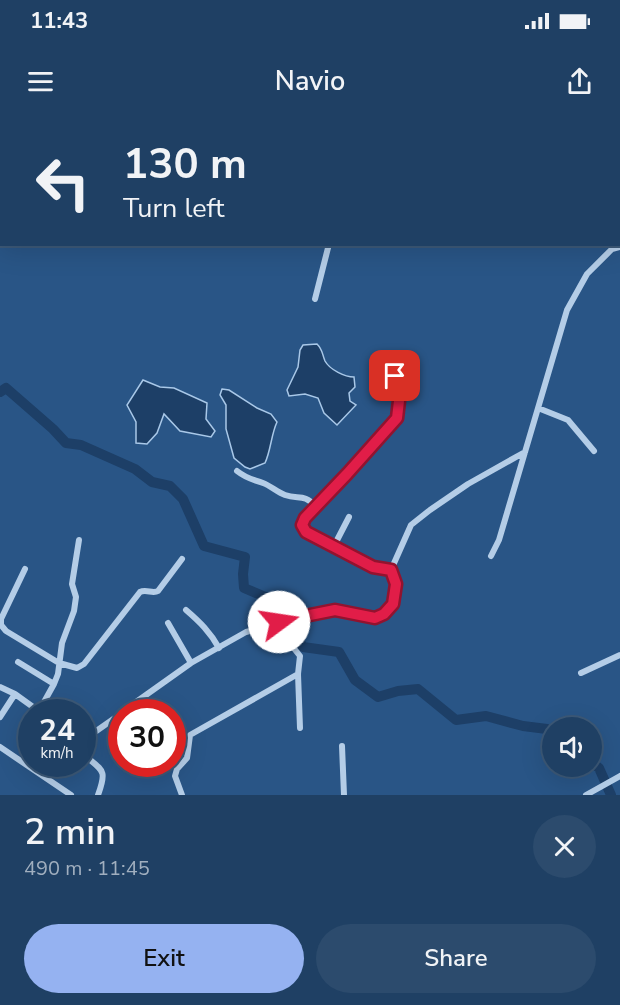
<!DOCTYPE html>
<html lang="en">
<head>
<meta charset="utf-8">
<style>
  :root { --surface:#1f4064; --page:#2c4b6d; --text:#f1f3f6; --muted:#a1afbf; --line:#3c5978; --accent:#95b2f1 }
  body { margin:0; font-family:"Nunito Sans",sans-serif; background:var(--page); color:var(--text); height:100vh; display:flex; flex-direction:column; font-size:22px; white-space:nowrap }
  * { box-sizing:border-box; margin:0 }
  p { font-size:20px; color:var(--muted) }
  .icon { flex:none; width:33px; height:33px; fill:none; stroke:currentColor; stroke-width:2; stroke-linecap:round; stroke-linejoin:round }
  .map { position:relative; height:675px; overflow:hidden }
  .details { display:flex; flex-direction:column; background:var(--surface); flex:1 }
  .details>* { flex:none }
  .guide { position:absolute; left:0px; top:0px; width:621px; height:126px; box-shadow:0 6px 24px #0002,0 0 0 2px var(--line); background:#1f4064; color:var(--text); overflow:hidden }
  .controls { position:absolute; left:542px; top:597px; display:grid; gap:12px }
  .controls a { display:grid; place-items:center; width:60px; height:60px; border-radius:50%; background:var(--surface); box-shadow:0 6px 24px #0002,0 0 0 2px var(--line); font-size:30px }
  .speed { position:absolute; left:18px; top:579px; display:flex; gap:12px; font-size:30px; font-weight:700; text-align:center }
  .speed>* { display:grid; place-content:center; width:78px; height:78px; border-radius:50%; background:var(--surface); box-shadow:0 6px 24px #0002,0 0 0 2px var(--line); line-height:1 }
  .speed small { font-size:15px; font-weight:400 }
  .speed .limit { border:9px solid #d22; background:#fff; color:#111 }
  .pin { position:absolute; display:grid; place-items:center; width:51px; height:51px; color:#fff; margin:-26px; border-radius:12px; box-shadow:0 3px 9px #0006 }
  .me { position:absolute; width:66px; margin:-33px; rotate:76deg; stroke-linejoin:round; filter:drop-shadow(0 0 4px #0008) }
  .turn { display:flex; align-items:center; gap:21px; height:126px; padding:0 24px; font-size:27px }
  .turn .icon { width:78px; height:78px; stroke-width:2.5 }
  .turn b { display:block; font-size:42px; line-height:51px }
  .round { display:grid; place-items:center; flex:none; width:63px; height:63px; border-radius:32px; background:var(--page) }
  .overview { display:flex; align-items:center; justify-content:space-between; height:102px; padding:0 24px }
  h1 { font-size:36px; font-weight:600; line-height:45px }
  .primary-button { display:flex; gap:12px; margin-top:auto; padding:12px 24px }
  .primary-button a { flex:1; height:69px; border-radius:36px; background:var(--accent); color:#111; font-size:24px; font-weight:600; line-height:69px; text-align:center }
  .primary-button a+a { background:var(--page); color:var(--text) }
  .status { display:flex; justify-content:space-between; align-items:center; height:42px; padding:0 30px; background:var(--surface); direction:ltr }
  .status svg { height:16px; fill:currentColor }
  header { display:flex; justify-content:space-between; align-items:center; height:78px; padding:0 24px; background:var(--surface); font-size:27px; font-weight:600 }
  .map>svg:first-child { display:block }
</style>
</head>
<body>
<div class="status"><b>11:43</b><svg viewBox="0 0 49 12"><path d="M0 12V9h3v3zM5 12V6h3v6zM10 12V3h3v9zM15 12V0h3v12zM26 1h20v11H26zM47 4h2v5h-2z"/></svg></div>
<header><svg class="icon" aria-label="menu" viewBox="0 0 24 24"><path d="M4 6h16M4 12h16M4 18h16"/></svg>Navio<svg class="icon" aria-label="share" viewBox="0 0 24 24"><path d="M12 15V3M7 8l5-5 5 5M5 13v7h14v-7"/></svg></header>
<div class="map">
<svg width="620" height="675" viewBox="0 0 620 675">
  <rect width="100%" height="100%" fill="#295586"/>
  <path fill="#1d3f67" stroke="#a9c8e8" stroke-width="1.5" d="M317 224C323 230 322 234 325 241 330 250 345 257 354 257L355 267 349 273 350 281 356 285 337 305 324 293 318 278 305 274 289 276 287 270 298 247 300 230 303 225Z
    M143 260 160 267 174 268 207 283 206 299 215 311 211 317 180 311 164 294 157 313 147 324 136 323V302L127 285Z
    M222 269 229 270 257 288 271 294 277 302C271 315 271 330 265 343L250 349 245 347 234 338 226 309V285L220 275Z"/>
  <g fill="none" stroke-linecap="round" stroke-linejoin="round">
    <path stroke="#1d3f67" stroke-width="10" d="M0 272 6 268 53 309 66 323 81 325 135 349 152 362 170 366 183 379 204 426 245 437 243 454 244 468 275 481 303 527 339 532 355 560 378 577 398 571 418 569 456 600 486 596 523 606 547 609 552 613
      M591 642 599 648 611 675"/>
    <path stroke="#b4cde7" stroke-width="6" d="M269 0 273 2
      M324 0 337 2
      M299 2 307 0
      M315 179 329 124
      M384 238 395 257 399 281 397 298 347 354 305 397 302 405 306 412 373 447 391 450 411 405 430 390 468 364 525 332
      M538 288 568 300 594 331
      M237 351C247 359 252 359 263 363 271 366 277 372 285 375 298 380 304 373 315 386
      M334 426 349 397
      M491 436 499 420 567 190 587 154 612 129 620 127
      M25 449 1 499V505L6 511 59 543 77 548 84 544 140 472C146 469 153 474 158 471L182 439
      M186 490C200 502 210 512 219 528
      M168 503 191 543
      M272 505 282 518 292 526 300 536 298 554 300 608
      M18 542 54 564
      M581 553 620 535
      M0 567 15 574 40 592
      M39 591 54 564 58 554 62 523 74 491 76 477 72 464 79 420
      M122 592 191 543 246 512 266 507 290 499 335 490 375 498 384 494 393 484 395 464 391 450
      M0 597 15 574
      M82 621 122 593
      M342 626 344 675
      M0 627 71 675
      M82 633C102 651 108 648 98 675
      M182 675 175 656 177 649 187 638 190 615 298 554
      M586 675 620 656"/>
  </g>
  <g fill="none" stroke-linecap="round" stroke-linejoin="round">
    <g stroke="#92132f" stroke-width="15">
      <path id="route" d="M279 502 290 499 335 490 375 498 384 494 393 484 396 464 391 450 373 447 306 412 302 405 305 398 347 354 397 298 399 281 395 256"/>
    </g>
    <use href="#route" stroke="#e11d48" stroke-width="10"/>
  </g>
</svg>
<div class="controls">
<a><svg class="icon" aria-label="sound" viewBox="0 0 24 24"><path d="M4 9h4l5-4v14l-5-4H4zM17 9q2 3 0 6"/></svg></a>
</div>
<div class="speed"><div>24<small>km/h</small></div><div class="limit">30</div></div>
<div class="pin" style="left:395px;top:256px;background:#d93025"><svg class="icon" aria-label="arrive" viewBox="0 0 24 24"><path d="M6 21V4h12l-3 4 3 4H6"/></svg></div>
<svg class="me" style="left:279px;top:502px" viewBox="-20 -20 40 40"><circle r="19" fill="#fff"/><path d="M0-13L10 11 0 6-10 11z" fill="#e11d48"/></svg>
<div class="guide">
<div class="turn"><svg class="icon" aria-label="left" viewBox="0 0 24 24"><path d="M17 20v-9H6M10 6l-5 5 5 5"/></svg><div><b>130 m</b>Turn left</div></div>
</div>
</div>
<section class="details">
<div class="overview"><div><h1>2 min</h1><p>490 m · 11:45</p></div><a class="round"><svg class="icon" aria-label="close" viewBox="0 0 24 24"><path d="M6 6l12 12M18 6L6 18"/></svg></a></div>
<div class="primary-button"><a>Exit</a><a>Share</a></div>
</section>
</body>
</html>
